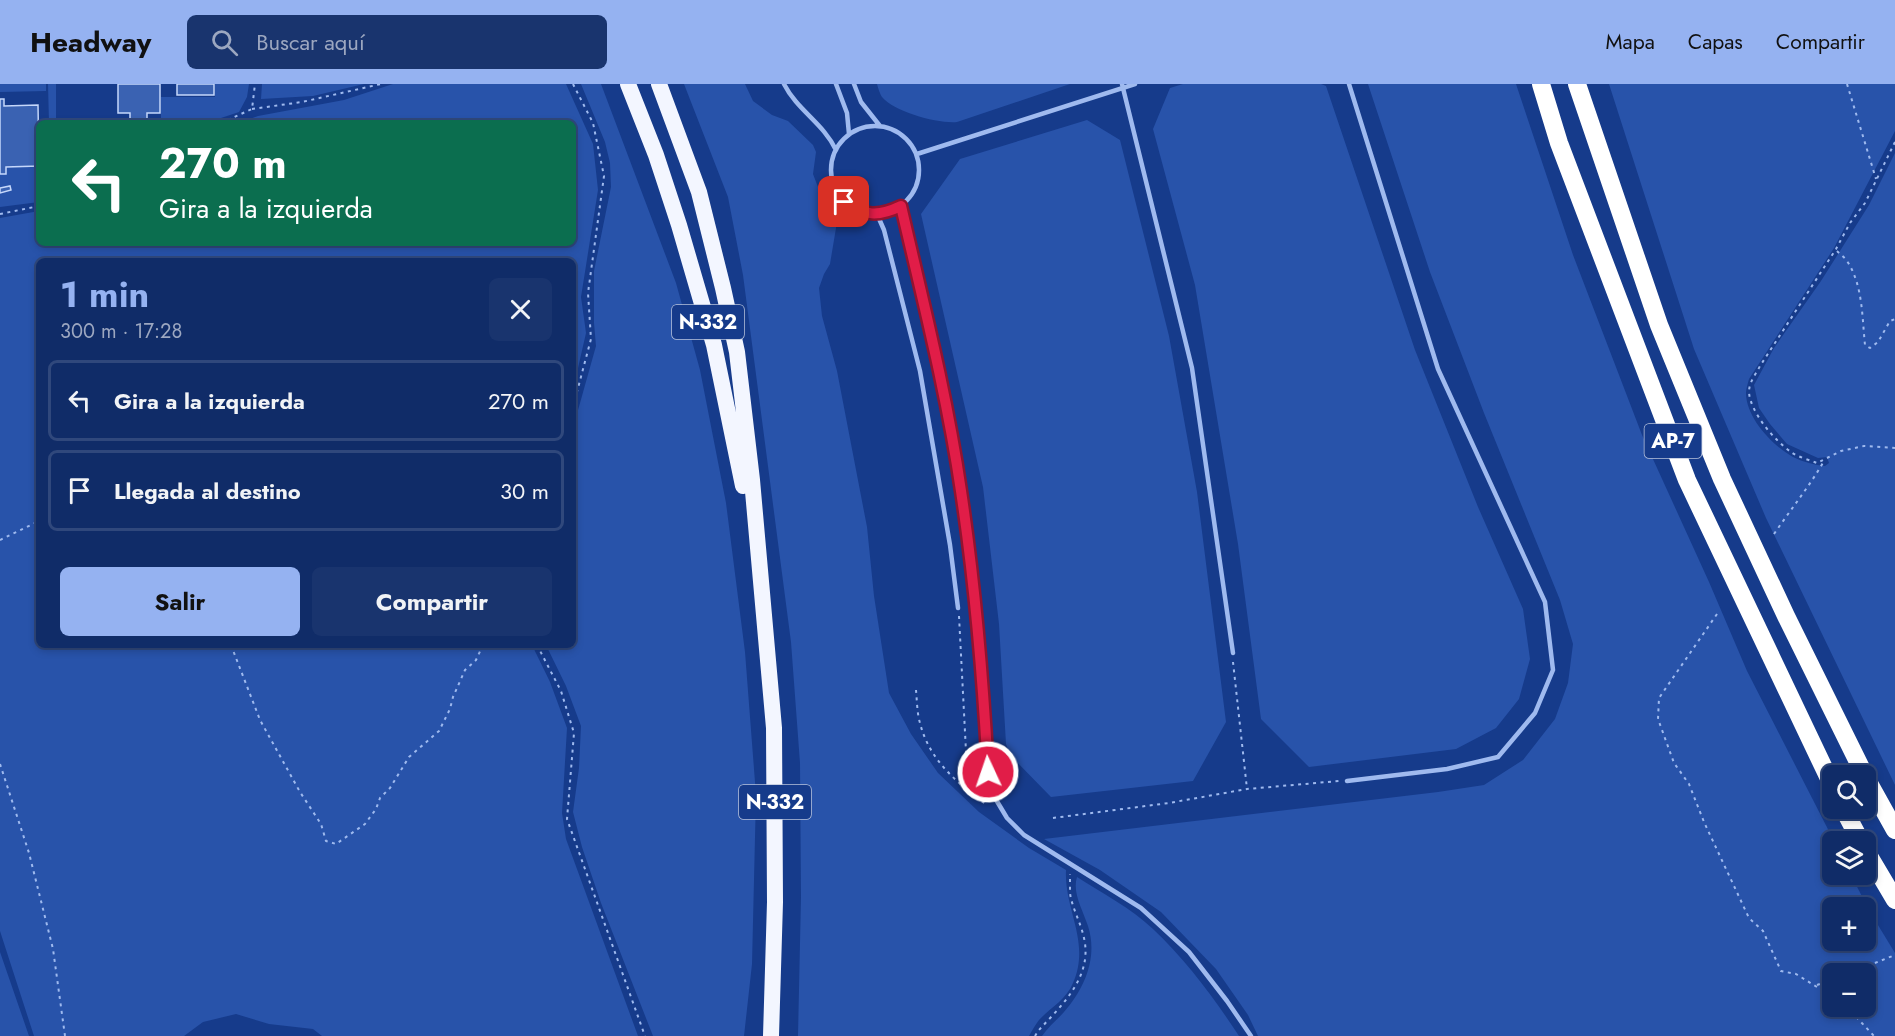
<!DOCTYPE html>
<html lang="es">
<head>
<meta charset="utf-8">
<style>
  :root { --surface:#102c68; --page:#19346e; --text:#f1f3f6; --muted:#9ca7c0; --line:#30487c; --accent:#95b2f1 }
  body { margin:0; font-family:Jost,sans-serif; background:var(--page); color:var(--text); height:100vh; display:flex; flex-direction:column; font-size:22px; white-space:nowrap }
  * { box-sizing:border-box; margin:0 }
  p { font-size:20px; color:var(--muted) }
  .icon { flex:none; width:33px; height:33px; fill:none; stroke:currentColor; stroke-width:2; stroke-linecap:round; stroke-linejoin:round }
  .map { position:relative; flex:1; overflow:hidden }
  .details { position:absolute; left:36px; top:174px; width:540px; height:390px; display:flex; flex-direction:column; background:var(--surface); border-radius:9px; box-shadow:0 3px 9px #0003,0 0 0 2px var(--line) }
  .details>* { flex:none }
  .guide { position:absolute; left:36px; top:36px; width:540px; height:126px; border-radius:9px; box-shadow:0 3px 9px #0003,0 0 0 2px var(--line); background:#0b6e4f; color:#fff; overflow:hidden }
  .buttons { position:absolute; left:1822px; top:681px; display:grid; gap:12px }
  .buttons a { display:grid; place-items:center; width:54px; height:54px; border-radius:9px; background:var(--surface); box-shadow:0 3px 9px #0003,0 0 0 2px var(--line); font-size:30px }
  .pin { position:absolute; display:grid; place-items:center; width:51px; height:51px; color:#fff; margin:-26px; border-radius:12px; box-shadow:0 3px 9px #0006 }
  .me { position:absolute; width:66px; margin:-33px; rotate:357deg; stroke-linejoin:round; filter:drop-shadow(0 0 4px #0008) }
  .turn { display:flex; align-items:center; gap:21px; height:126px; padding:0 24px; font-size:27px }
  .turn .icon { width:78px; height:78px; stroke-width:2.5 }
  .turn b { display:block; font-size:42px; line-height:51px }
  .round { display:grid; place-items:center; flex:none; width:63px; height:63px; border-radius:9px; background:var(--page) }
  .summary { display:flex; align-items:center; justify-content:space-between; height:102px; padding:0 24px }
  h1 { font-size:36px; font-weight:700; line-height:45px; color:var(--accent) }
  .action { display:flex; gap:12px; margin-top:auto; padding:12px 24px }
  .action a { flex:1; height:69px; border-radius:9px; background:var(--accent); color:#111; font-size:24px; font-weight:700; line-height:69px; text-align:center }
  .action a+a { background:var(--page); color:var(--text) }
  ul { padding:0; list-style:none }
  li { display:flex; align-items:center; gap:18px; height:81px; margin:0 12px 9px; padding:0 12px; border:3px solid var(--line); border-radius:9px }
  li div { flex:1 }
  li b { display:block; font-size:22px }
  li em { font-style:normal }
  header { display:flex; align-items:center; gap:36px; box-sizing:border-box; height:84px; padding:0 30px; background:var(--accent); color:#111 }
  header strong { font-size:28px }
  nav { display:flex; gap:33px; margin-inline-start:auto; font-size:21px }
  .search { width:420px; height:54px; background:var(--page); display:flex; align-items:center; gap:15px; box-sizing:border-box; padding:0 21px; border-radius:9px; color:var(--muted); font-size:22px }
  .map>svg:first-child { display:block }
</style>
</head>
<body>
<header>
<strong>Headway</strong>
<div class="search"><svg class="icon" aria-label="search" viewBox="0 0 24 24"><circle cx="10" cy="10" r="6"/><path d="M15 15l6 6"/></svg>Buscar aquí</div>
<nav><a>Mapa</a><a>Capas</a><a>Compartir</a></nav>
</header>
<div class="map">
<svg width="1895" height="952" viewBox="0 0 1895 952">
  <rect width="100%" height="100%" fill="#163b8b"/>
  <path fill="#2853aa" fill-rule="evenodd" d="M0 0H46V7L0 8Z
    M48 0H56V39H49Z
    M215 0H249L247 13 239 28 206 39H161V13H215Z
    M262 0H364L313 12 261 15Z
    M393 0H566L593 60 598 106 581 213 586 249 573 306V177H39V561H532L550 598 567 644 562 729 566 755 638 952H322L313 945 269 940 236 930 203 938 184 952H34L0 847V134L39 127V159H573V39H238L258 32 344 16Z
    M581 0H601L676 199 700 286 726 419 745 568 756 711 752 880 744 952H653L601 819 582 763 573 728 579 684 581 642 566 602 546 561H573V344L596 262 594 239V187L611 103 610 79 605 58Z
    M684 0H745L753 17 772 31 788 37 813 61 816 68 813 90 821 111 836 130 837 138 830 180 824 190 819 204 822 232 837 287 867 443 874 512 889 609 911 650 938 689 979 728 1029 764 1066 786C1064 826 1091 858 1073 899 1066 916 1051 923 1039 936 1035 941 1032 947 1029 952H798L801 813 800 679 791 558 743 191 728 113Z
    M877 0H1070L957 38C939 40 894 28 882 13 880 10 878 4 877 0Z
    M1183 0H1321L1326 2 1415 266 1478 423 1523 525 1530 575 1519 615 1496 644 1456 665 1309 683 1261 635 1238 460 1195 201 1153 45 1170 4Z
    M1368 0H1516L1573 171 1642 351 1709 498 1747 587 1834 757 1833 790 1851 791 1870 828 1895 869V952H1258L1248 931 1216 885 1161 828 1100 786 1044 755 1438 708 1484 701 1523 676 1555 635 1568 599 1573 560 1560 516 1484 329 1430 188ZM1833 824H1866V856H1833ZM1833 890H1866V922H1833Z
    M1609 0H1895V47L1834 164 1749 295C1748 299 1746 305 1746 309 1746 334 1773 362 1793 373 1803 378 1815 381 1825 382L1829 379 1827 373 1818 374 1787 360 1770 340 1759 324 1754 301 1774 264 1821 197 1869 121 1895 69V701L1766 434 1694 265Z
    M1087 36 1120 56 1169 252 1197 408 1226 638 1193 697 1051 713 1010 671 1006 660 999 540 983 403 921 130 960 75Z
    M39 82V118L0 123V109L11 106 10 102 0 104V90H6V83Z
    M1077 793C1102 809 1131 824 1153 845 1186 876 1214 914 1239 952H1042C1048 943 1057 936 1064 928 1085 904 1098 873 1088 842 1083 826 1072 809 1077 793Z
    M0 868 29 952H0Z"/>
  <path fill="#3a62b2" stroke="#c5d7fb" stroke-width="1.5" d="M118 0H160V29H147V37H130V29H118Z
    M177 0H214V11H177Z
    M0 15H4V22L38 21 39 82 6 83V90H0Z
    M10 102 11 106 0 109V104Z"/>
  <g fill="none" stroke-linecap="round" stroke-linejoin="round">
    <path stroke="#9fbaef" stroke-width="2" stroke-dasharray="3 4.5" stroke-linecap="butt" d="M573 0 593 39 604 92 588 209 591 255 573 323
      M1847 0 1876 95
      M252 25 302 18 381 0
      M221 39 252 25 255 0
      M1895 58 1865 119 1850 139 1836 165 1760 282C1756 290 1749 298 1749 308 1750 328 1775 357 1791 368 1798 373 1809 376 1817 379L1841 367 1864 362 1895 364
      M0 130 39 122
      M1837 167C1840 170 1844 173 1847 177 1863 201 1862 233 1865 261L1870 264 1878 258 1890 237 1895 235
      M1774 450C1791 425 1809 403 1824 377
      M0 456 39 437
      M1717 530 1659 614 1658 635 1674 679 1689 700 1704 738 1749 834 1763 847 1781 887 1796 890 1833 913
      M959 532 968 706
      M231 561 260 636 300 708 321 740 326 757 336 760 365 740 376 725 380 714 390 704 409 673 439 647 450 625 453 613 465 586 476 576 483 561
      M537 561 561 607 574 649 567 735 645 952
      M1233 578 1247 705
      M916 606C917 617 917 629 920 639 929 676 958 700 987 721
      M0 680 29 769 53 865 65 952
      M1053 734 1169 719 1247 705 1339 697
      M1847 890 1895 871
      M1817 901 1833 895
      M1846 922 1874 952
      M1035 952 1038 947C1061 922 1093 893 1084 854 1081 839 1072 824 1070 809 1070 803 1070 796 1070 790"/>
    <path stroke="#9fbaef" stroke-width="4.5" d="M784 0C797 26 824 40 836 66
      M836 0 847 29 849 50
      M854 0 861 18 880 42
      M1122 0 1192 284 1233 569
      M831 86a44 44 0 1 1 88 0a44 44 0 1 1-88 0Z
      M917 70 1135 0
      M901 122 944 311 961 406 977 534 988 688 995 714 1007 734 1024 751 1141 824 1189 868 1227 917 1251 952
      M877 130 884 146 920 287 950 461 958 524
      M1347 697 1447 685 1498 673 1535 629 1553 586 1545 518 1438 285 1349 0"/>
    <path stroke="#f3f6ff" stroke-width="16" d="M628 0 656 71 679 141 714 261 743 402
      M659 0 699 108 723 204 737 268 752 396 774 644 775 818 771 952"/>
    <path stroke="#fff" stroke-width="18" d="M1541 0 1559 59 1687 396 1833 703
      M1577 0 1659 241 1722 395 1786 532 1865 692
      M1866 694 1895 746
      M1843 724 1861 758
      M1866 767 1895 816"/>
  </g>
  <g fill="none" stroke-linecap="round" stroke-linejoin="round">
    <g stroke="#92132f" stroke-width="15">
      <path id="route" d="M844 118C865 132 878 133 901 122 923 217 947 311 961 407 975 500 983 594 988 688"/>
    </g>
    <use href="#route" stroke="#e11d48" stroke-width="10"/>
  </g>
  <g text-anchor="middle" stroke-width="5" stroke-linejoin="round" paint-order="stroke">
    <g fill="#163b8b" stroke="#b9c4dc" stroke-width="1.5">
      <rect x="672" y="221" width="72" height="34" rx="4.5"/>
      <rect x="1644.5" y="340" width="57" height="34" rx="4.5"/>
      <rect x="739" y="701" width="72" height="34" rx="4.5"/>
    </g>
    <g font-size="20" font-weight="bold" fill="#fff">
      <text x="708" y="245">N-332</text>
      <text x="1673" y="364">AP-7</text>
      <text x="775" y="725">N-332</text>
    </g>
  </g>
</svg>
<div class="buttons">
<a><svg class="icon" aria-label="search" viewBox="0 0 24 24"><circle cx="10" cy="10" r="6"/><path d="M15 15l6 6"/></svg></a>
<a><svg class="icon" aria-label="layers" viewBox="0 0 24 24"><path d="M12 4l9 5-9 5-9-5zM3 14l9 5 9-5"/></svg></a>
<a>+</a>
<a>−</a>
</div>
<div class="pin" style="left:844px;top:118px;background:#d93025"><svg class="icon" aria-label="arrive" viewBox="0 0 24 24"><path d="M6 21V4h12l-3 4 3 4H6"/></svg></div>
<svg class="me" style="left:988px;top:688px" viewBox="-20 -20 40 40"><circle r="17" fill="#e11d48" stroke="#fff" stroke-width="3"/><path d="M0-11L8 9 0 5-8 9z" fill="#fff"/></svg>
<div class="guide">
<div class="turn"><svg class="icon" aria-label="left" viewBox="0 0 24 24"><path d="M17 20v-9H6M10 6l-5 5 5 5"/></svg><div><b>270 m</b>Gira a la izquierda</div></div>
</div>
<section class="details">
<div class="summary"><div><h1>1 min</h1><p>300 m · 17:28</p></div><a class="round"><svg class="icon" aria-label="close" viewBox="0 0 24 24"><path d="M6 6l12 12M18 6L6 18"/></svg></a></div>
<ul>
<li><svg class="icon" aria-label="left" viewBox="0 0 24 24"><path d="M17 20v-9H6M10 6l-5 5 5 5"/></svg><div><b>Gira a la izquierda</b></div><em>270 m</em></li>
<li><svg class="icon" aria-label="arrive" viewBox="0 0 24 24"><path d="M6 21V4h12l-3 4 3 4H6"/></svg><div><b>Llegada al destino</b></div><em>30 m</em></li>
</ul>
<div class="action"><a>Salir</a><a>Compartir</a></div>
</section>
</div>
</body>
</html>
